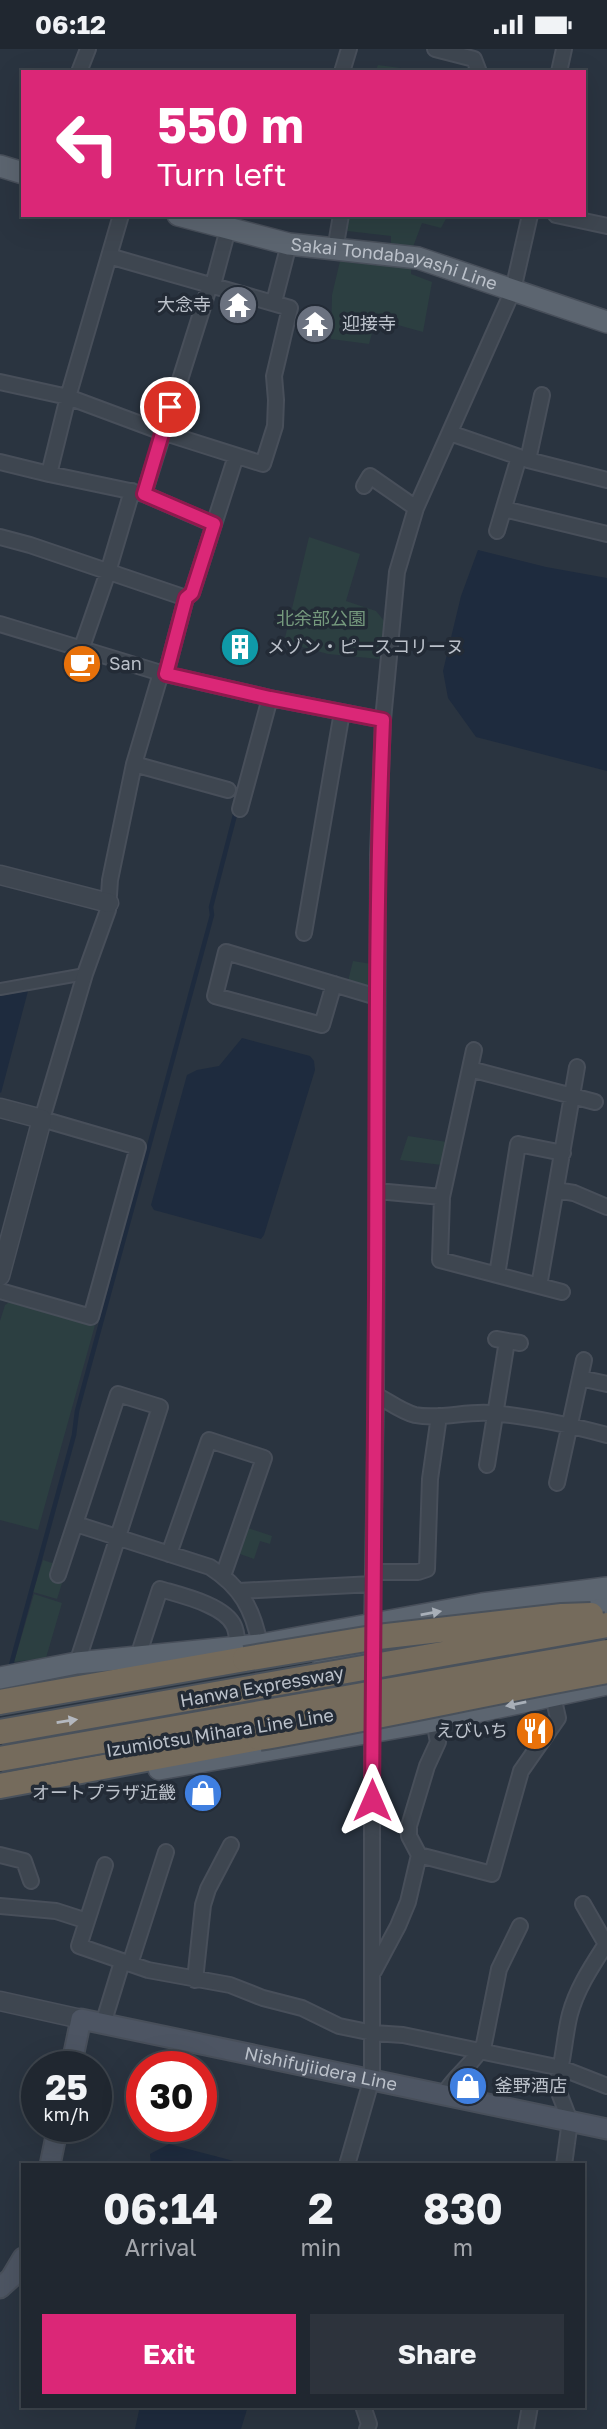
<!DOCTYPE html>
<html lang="en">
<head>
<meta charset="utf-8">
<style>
  :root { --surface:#202730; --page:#2d333c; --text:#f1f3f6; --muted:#a2a5ab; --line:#3d444c; --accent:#db2777 }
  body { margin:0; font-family:"Golos Text","Noto Sans JP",sans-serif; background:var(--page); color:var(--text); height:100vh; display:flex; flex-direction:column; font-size:26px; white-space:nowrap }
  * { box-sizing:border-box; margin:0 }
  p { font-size:23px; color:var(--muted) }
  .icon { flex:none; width:38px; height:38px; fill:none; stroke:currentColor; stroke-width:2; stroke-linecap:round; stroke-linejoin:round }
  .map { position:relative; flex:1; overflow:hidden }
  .panel { position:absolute; left:21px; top:2114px; width:564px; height:245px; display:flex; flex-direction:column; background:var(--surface); border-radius:0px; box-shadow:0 7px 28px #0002,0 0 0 2px var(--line) }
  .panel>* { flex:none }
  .hud { position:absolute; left:21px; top:21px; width:565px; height:147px; border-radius:0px; box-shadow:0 7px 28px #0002,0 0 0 2px var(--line); background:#db2777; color:#fff; overflow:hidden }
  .speed { position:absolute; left:21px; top:2002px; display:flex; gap:14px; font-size:35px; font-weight:700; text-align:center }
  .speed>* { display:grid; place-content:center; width:91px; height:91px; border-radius:50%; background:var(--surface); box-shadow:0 7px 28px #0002,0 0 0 2px var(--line); line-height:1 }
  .speed small { font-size:18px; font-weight:400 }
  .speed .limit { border:10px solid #d22; background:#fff; color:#111 }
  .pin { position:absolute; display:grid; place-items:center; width:60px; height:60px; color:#fff; margin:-30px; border:4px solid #fff; border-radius:50%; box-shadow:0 2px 7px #0007 }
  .me { position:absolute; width:77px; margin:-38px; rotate:0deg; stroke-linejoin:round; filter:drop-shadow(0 0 5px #0008) }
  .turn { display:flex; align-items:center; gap:24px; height:147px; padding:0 21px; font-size:32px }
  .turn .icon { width:91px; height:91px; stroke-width:2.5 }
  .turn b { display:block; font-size:49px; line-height:60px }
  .eta { display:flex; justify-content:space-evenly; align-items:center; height:119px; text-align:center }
  .eta b { font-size:42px; font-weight:700; line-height:49px }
  .button { display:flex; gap:14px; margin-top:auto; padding:14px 21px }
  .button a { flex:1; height:80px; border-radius:0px; background:var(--accent); color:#fff; font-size:28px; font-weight:700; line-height:80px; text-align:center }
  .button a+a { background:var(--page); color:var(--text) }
  .status { display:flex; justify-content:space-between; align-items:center; height:49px; padding:0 35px; background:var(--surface); direction:ltr }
  .status svg { height:19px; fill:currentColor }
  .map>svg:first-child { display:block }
</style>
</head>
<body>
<div class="status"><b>06:12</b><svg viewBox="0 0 49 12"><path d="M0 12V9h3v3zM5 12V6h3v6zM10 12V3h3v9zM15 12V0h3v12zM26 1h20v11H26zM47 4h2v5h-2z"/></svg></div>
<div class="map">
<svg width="607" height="2380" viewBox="0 0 607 2380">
  <rect width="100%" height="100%" fill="#2a3440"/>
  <path fill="#2c3f41" d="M378 16 430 23H375Z
    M377 166H448L441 179 422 174 413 198 391 194V187L347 182V168L377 169Z
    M340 212 360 215 384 213 411 219V225L432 233 423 283 376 270 369 295 331 290 332 246Z
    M309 488 360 505 346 552 376 562 385 573 379 610 328 605 284 593Z
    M353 912 372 915V935L367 938 348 932Z
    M408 1087 447 1093 442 1116 400 1111Z
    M11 1252 95 1276 38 1481 0 1471V1272L5 1256Z
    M248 1479 272 1487 270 1495 260 1492 254 1510 240 1505Z
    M43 1511 55 1515 64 1528 57 1550 33 1543Z
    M34 1545 62 1554 46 1609 14 1613Z"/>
  <path fill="#1e2b3e" d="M478 501 546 518 607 529V722L476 688 448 649 443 622 461 547Z
    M28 942 1 1044 0 1043V947Z
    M242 989 310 1007 314 1012 315 1021 264 1186 261 1190 154 1161 151 1156 187 1026 197 1021 219 1017Z
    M169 2095 249 2116H151L150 2105Z
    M140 2357H248L241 2380H135Z"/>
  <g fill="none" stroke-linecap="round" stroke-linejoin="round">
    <path stroke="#1e2b3e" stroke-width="4.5" d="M14 1616H11L74 1386 77 1362 212 866 211 858 236 762"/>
    <g stroke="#484f5a" stroke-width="14">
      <path id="pedestrian" d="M0 940 85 925"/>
    </g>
    <g stroke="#484f5a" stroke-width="18">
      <path id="minor" d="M435 0 474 10 479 23
        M79 23 88 0
        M342 23 349 0
        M559 23 564 0
        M556 166 607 177
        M335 201 341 166
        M274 253 289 195
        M0 333 68 348 162 383 263 415 275 377 276 351 274 327 290 259 109 207
        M450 384 528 411 607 431
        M528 411 542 346
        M0 413 49 425 144 445 213 475
        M49 425 68 348 121 166
        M364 437 370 427 416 459
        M144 445 208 242 213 236 228 180
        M504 460 607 485
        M497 482 519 408
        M0 488 30 496 186 549
        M0 575 161 624 270 649 383 671
        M81 601 108 523 132 442
        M166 625 186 549 192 544 236 407
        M134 715 228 741
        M240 760 270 649
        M304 884 342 663
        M334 935 322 976 215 947 226 903 377 948
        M474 1001 442 1148 440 1211 562 1243
        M470 1020 595 1053
        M556 1141 574 1144 607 1158
        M377 1142 442 1148
        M497 1226 518 1095 563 1104
        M539 1237 577 1018
        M0 1242 91 1268 138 1098 42 1070 85 925 108 861 110 831 134 715 161 624
        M496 1290 520 1294
        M580 1329 607 1335
        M376 1346C388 1352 402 1363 415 1366 440 1371 465 1362 490 1364 530 1367 569 1376 607 1386
        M487 1416 507 1292
        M557 1434 584 1311
        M76 1475 210 1518C241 1538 253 1560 260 1596
        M169 1505 209 1391 264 1409 223 1527
        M373 1523H418L427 1520 430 1430 439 1367
        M58 1526 118 1345 160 1358 77 1614
        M239 1542 373 1535
        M372 1581 376 1346 378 806 383 671 397 523 416 459 513 241 530 166
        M142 1607 141 1598 160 1540C180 1546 225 1556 234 1577 237 1583 237 1592 238 1599
        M0 1806 24 1812 31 1832
        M419 1806 409 1787V1777L427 1717 438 1693 434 1672
        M105 1816 79 1897 148 1921 230 1936 263 1949 302 1959 339 1977 373 1984 403 1986 561 2019 607 2037
        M0 1857 56 1862 87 1872
        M130 1915 166 1803
        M374 1922 398 1877 408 1853 419 1806 492 1825 521 1722 558 1669 553 1647
        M195 1931 203 1856 208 1840 231 1796
        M103 1975 122 1913
        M444 2045C455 2026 474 2015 484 1995L499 1920 520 1877
        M347 2116 372 2029V1675
        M564 2116 570 2072 556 2036C564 2013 564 1988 570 1965 577 1939 592 1917 606 1895L583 1855
        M363 2357 369 2375 367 2380
        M526 2380 530 2357"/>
    </g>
    <g stroke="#484f5a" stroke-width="21">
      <path id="tertiary" d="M0 826 109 854
        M0 1059 42 1070 0 1227
        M0 1952 81 1970"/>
    </g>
    <g stroke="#484f5a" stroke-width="23">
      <g id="secondary">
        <path id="s1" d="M71 2018 81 1970 607 2080"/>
        <path d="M50 2116 58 2077"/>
        <path d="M0 2239 11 2229 23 2209"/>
      </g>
    </g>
    <g stroke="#484f5a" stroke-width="24">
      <g id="primary">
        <path d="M0 117 23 124"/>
        <path id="s2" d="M178 166 289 195 418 209 607 273"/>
        <path d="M570 1563 607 1555"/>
        <path d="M323 1609 405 1595"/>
        <path d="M0 1629 77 1614 260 1596 482 1555 607 1539"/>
        <path d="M122 1701 214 1685"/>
        <path d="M159 1720 434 1672 607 1635"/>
      </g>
    </g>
    <g stroke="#49515b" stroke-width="28">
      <path id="motorway" d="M0 1653 245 1610
        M0 1737 259 1689"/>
    </g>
    <use href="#pedestrian" stroke="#3e4650" stroke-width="10"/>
    <use href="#minor" stroke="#3e4650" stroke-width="14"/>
    <use href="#tertiary" stroke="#3e4650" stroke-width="18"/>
    <use href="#secondary" stroke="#4d5563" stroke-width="19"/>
    <use href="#primary" stroke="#5c6570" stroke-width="21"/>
    <use href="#motorway" stroke="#756b5c" stroke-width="24"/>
    <g stroke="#49515b" stroke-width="28" stroke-linecap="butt">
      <path id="motorway-bridge" d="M245 1610 378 1588 562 1567 591 1566
        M0 1683 607 1576
        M259 1689C375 1669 491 1643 607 1622
        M0 1710 607 1603"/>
    </g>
    <use href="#motorway-bridge" stroke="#756b5c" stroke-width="24"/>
  </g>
  <defs><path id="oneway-solid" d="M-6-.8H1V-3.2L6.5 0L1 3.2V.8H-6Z" transform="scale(1.75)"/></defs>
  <g fill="#a8afb8">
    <use href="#oneway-solid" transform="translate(431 1564) rotate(-10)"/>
    <use href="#oneway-solid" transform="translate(516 1655) rotate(168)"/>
  </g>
  <use fill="#b4b8bf" href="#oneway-solid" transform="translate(67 1672) rotate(-9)"/>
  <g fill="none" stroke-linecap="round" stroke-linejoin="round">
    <g stroke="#8e194d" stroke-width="18">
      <path id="route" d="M170 358 144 445 214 475 192 544 186 549 166 625 270 649 383 671C375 863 377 1054 376 1246 376 1414 372 1582 372 1751"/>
    </g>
    <use href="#route" stroke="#db2777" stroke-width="12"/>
  </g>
  <defs>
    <g id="temple-disc" transform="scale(2.0125)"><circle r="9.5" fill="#6b7280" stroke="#232b36"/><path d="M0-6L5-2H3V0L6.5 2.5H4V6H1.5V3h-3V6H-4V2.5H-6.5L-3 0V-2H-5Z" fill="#fff"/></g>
    <g id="building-disc" transform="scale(2.0125)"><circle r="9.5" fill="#0f9aa8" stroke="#232b36"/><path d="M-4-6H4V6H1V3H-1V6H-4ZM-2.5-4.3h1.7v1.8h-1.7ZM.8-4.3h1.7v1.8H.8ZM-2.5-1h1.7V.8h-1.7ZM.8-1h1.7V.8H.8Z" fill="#fff"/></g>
    <g id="cafe-disc" transform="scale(2.0125)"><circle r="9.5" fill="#e8710a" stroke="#232b36"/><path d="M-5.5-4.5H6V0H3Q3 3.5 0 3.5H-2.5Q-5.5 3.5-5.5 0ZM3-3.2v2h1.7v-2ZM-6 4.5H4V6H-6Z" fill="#fff"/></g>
    <g id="restaurant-disc" transform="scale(2.0125)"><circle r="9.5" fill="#e8710a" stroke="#232b36"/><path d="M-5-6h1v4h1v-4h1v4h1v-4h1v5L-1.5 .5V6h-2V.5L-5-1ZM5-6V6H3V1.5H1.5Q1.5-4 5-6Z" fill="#fff"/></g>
    <g id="shop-disc" transform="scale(2.0125)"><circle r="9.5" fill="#3f7fe0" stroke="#232b36"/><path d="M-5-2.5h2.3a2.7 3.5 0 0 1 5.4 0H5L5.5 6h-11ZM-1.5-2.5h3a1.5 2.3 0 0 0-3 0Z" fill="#fff"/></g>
  </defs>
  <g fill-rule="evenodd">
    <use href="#temple-disc" x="238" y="256"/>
    <use href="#temple-disc" x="315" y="275"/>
    <use href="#building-disc" x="240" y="598"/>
    <use href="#cafe-disc" x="82" y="615"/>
    <use href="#restaurant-disc" x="535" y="1682"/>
    <use href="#shop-disc" x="203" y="1744"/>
    <use href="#shop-disc" x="468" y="2037"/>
  </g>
  <g text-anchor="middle" stroke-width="7" stroke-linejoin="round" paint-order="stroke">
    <g font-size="18" fill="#bbc1ca" stroke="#232b36">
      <text dy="6" stroke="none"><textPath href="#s2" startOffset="222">Sakai Tondabayashi Line</textPath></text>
      <text transform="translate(262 1638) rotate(-10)" y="6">Hanwa Expressway</text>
      <text transform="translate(220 1684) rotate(-9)" y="6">Izumiotsu Mihara Line Line</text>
      <text dy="6" stroke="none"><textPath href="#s1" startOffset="294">Nishifujiidera Line</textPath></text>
    </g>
    <g font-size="18" fill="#bbc1ca" stroke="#232b36" text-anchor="start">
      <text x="211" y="262" text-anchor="end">大念寺</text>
      <text x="342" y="281">迎接寺</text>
      <text x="267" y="604">メゾン・ピースコリーヌ</text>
      <text x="109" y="621">San</text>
      <text x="508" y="1688" text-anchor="end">えびいち</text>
      <text x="176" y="1750" text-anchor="end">オートプラザ近畿</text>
      <text x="495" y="2043">釜野酒店</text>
    </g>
    <g font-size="18" fill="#75997d" stroke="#232b36">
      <text x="321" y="576">北余部公園</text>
    </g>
  </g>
</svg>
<div class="speed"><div>25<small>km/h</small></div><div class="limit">30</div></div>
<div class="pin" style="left:170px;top:358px;background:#d93025"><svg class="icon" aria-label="arrive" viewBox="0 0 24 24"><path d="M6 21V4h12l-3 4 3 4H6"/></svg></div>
<svg class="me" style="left:372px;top:1751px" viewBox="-20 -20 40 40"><path d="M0-17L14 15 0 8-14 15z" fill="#db2777" stroke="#fff" stroke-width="4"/></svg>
<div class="hud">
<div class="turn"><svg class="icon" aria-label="left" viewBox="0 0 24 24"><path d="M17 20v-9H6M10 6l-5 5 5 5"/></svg><div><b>550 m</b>Turn left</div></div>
</div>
<section class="panel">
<div class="eta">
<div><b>06:14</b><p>Arrival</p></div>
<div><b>2</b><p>min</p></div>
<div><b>830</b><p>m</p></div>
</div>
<div class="button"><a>Exit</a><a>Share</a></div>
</section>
</div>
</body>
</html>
